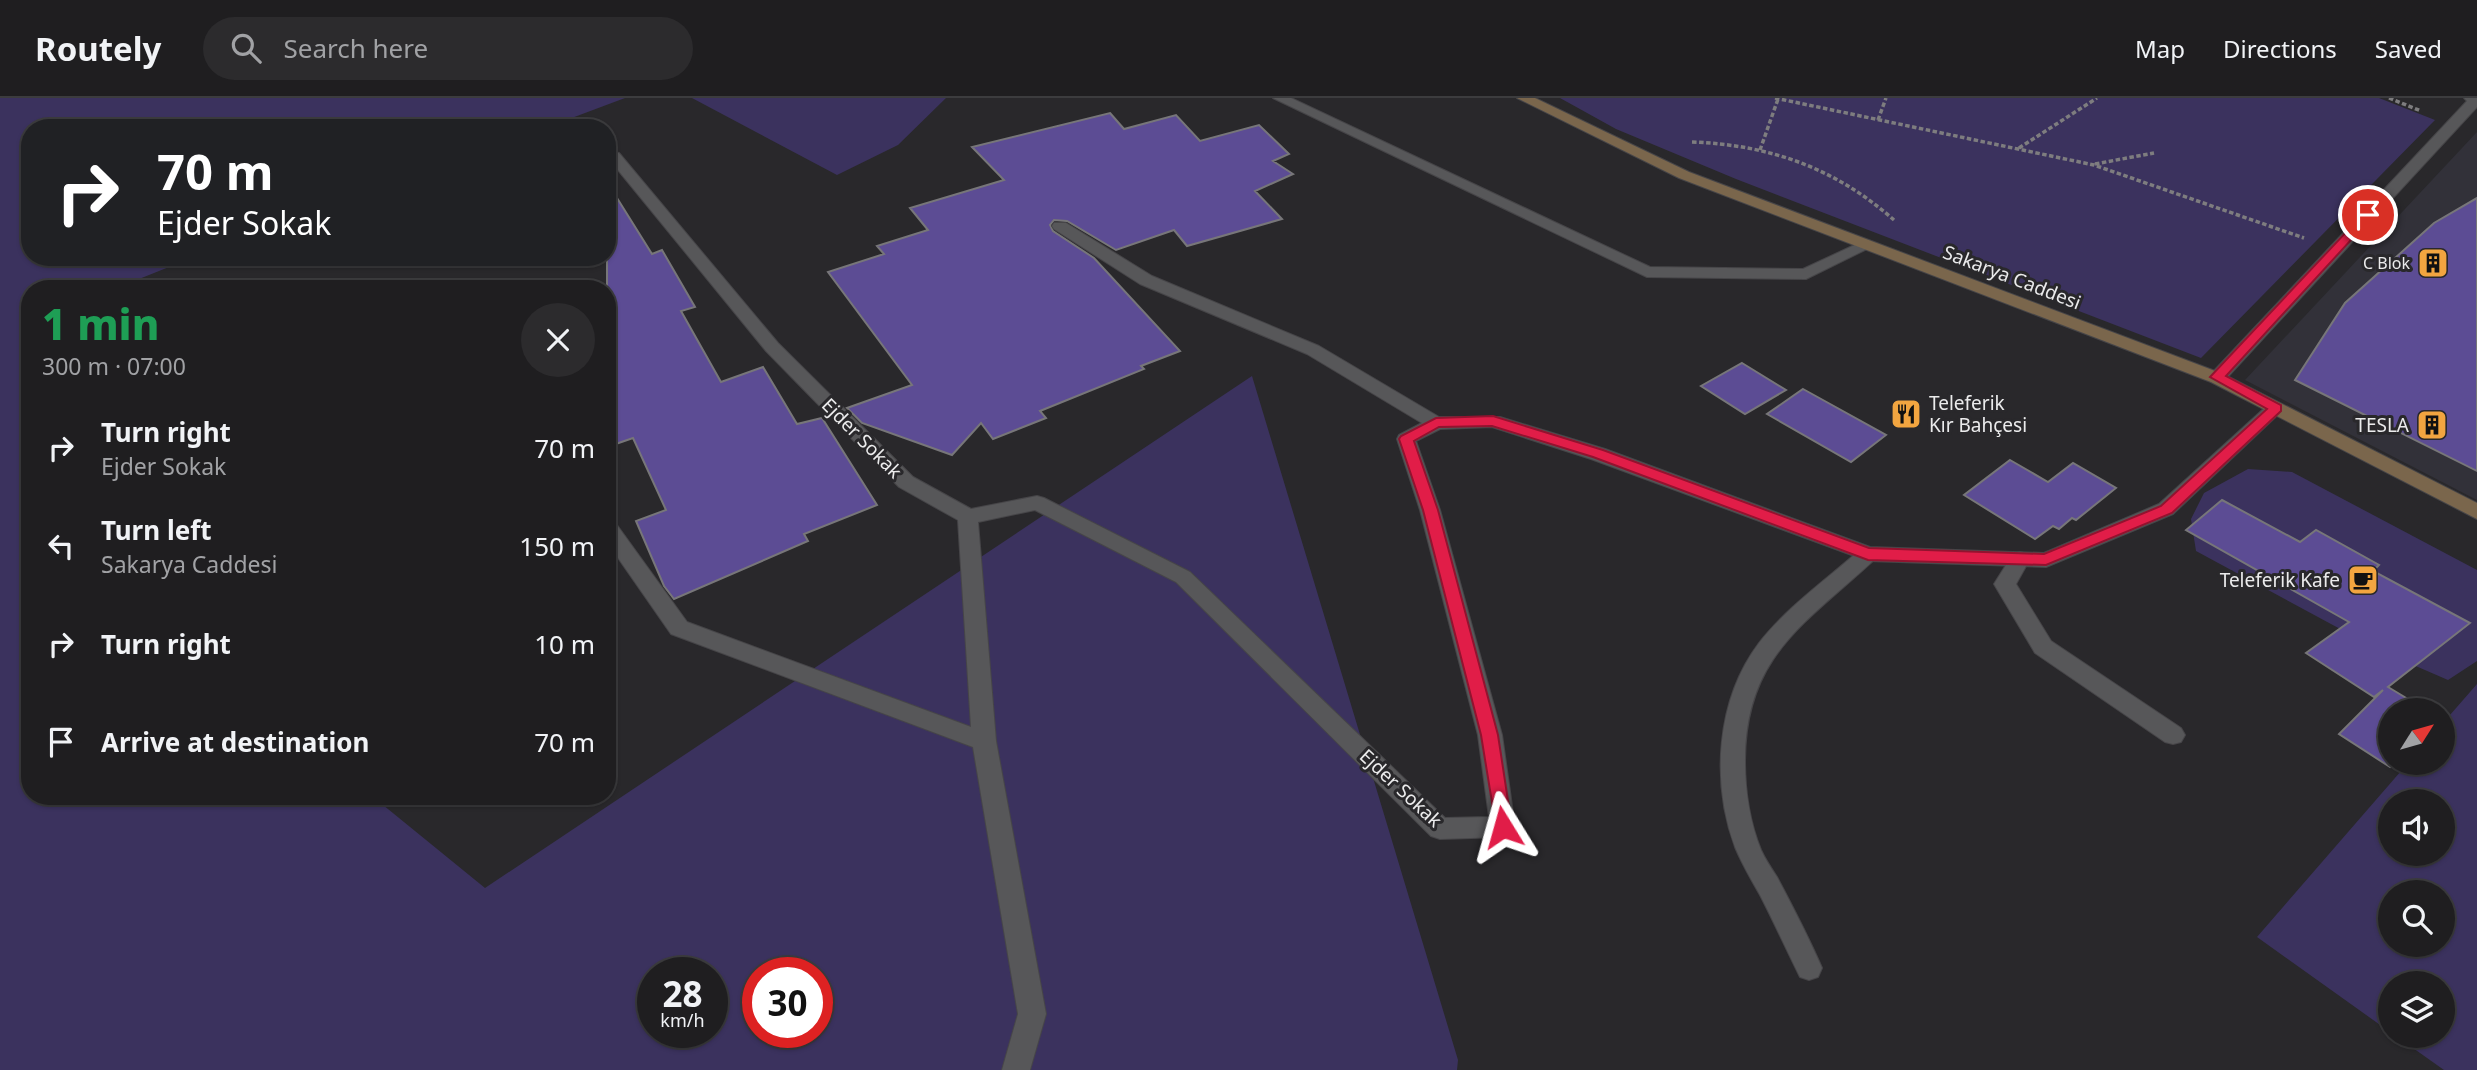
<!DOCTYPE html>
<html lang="en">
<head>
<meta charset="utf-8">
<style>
  :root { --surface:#1f1e20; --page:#2c2b2d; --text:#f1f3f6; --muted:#a1a2a5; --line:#3c3c3e }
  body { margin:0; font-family:"Noto Sans",sans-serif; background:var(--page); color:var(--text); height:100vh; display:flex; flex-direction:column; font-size:26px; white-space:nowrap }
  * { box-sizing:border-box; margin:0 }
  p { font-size:23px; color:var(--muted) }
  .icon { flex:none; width:38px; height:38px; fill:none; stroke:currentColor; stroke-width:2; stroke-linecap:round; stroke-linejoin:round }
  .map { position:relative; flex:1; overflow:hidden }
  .details { position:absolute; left:21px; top:182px; width:595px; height:525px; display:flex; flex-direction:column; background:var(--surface); border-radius:28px; box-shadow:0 2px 5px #0004,0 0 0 2px var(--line) }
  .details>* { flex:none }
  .banner { position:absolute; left:21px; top:21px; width:595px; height:147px; border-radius:28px; box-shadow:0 2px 5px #0004,0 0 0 2px var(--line); background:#202124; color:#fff; overflow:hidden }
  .needle { width:46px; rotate:53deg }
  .buttons { position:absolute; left:2378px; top:600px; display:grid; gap:14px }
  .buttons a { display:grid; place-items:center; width:77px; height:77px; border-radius:50%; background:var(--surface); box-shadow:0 2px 5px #0004,0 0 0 2px var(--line); font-size:35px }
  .speed { position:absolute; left:637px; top:859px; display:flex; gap:14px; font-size:35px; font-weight:700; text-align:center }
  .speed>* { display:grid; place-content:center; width:91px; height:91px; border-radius:50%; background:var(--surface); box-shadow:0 2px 5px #0004,0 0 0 2px var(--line); line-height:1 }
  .speed small { font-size:18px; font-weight:400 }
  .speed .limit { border:10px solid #d22; background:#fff; color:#111 }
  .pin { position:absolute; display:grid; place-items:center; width:60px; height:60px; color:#fff; margin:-30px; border:4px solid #fff; border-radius:50%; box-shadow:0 2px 7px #0007 }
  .me { position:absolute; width:77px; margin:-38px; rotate:352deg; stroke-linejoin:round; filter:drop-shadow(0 0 5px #0008) }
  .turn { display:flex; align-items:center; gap:24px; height:147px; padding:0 21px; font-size:32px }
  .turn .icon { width:91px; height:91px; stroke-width:2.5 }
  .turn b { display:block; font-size:49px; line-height:60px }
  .round { display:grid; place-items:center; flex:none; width:74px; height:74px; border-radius:37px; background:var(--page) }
  .summary { display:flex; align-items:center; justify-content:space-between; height:119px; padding:0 21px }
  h1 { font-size:42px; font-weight:800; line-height:52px; color:#1e9e55 }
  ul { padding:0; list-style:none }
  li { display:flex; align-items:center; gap:21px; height:98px; padding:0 21px }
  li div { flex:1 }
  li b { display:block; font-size:26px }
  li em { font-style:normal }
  header { display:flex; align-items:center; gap:42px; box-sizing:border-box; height:98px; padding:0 35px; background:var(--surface); border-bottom:2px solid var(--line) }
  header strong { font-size:33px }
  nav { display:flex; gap:38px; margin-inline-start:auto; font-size:24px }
  .search { width:490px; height:63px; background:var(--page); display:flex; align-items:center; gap:18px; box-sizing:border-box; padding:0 24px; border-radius:38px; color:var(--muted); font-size:26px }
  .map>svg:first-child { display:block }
</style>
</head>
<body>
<header>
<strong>Routely</strong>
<div class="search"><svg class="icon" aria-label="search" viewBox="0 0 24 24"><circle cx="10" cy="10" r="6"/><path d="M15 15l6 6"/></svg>Search here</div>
<nav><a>Map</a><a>Directions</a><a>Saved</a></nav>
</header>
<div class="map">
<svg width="2477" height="972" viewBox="0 0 2477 972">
  <rect width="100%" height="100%" fill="#29282b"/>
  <path fill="#323139" d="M2477 34V402L2245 282Z"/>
  <path fill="#3b325e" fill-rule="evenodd" d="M0 0H625L545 30H30V159H194L114 191H30V698H372L485 790 1252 278 1458 962 1457 972H0ZM653 875H712V934H653ZM758 875H817V934H758Z
    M692 0H946L898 47 837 77Z
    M1560 0H2379L2435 22 2201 260 1736 81 1616 31Z
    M2248 371 2292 374 2477 472V563L2448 582 2381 553 2196 453 2191 421 2204 395Z
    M2477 586V972H2444L2396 938H2443V886H2390V934L2257 839 2408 665H2443V625ZM2390 704H2443V756H2390ZM2443 794V847H2390V794Z"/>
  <path fill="#5c4c94" stroke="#777679" stroke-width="2" d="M1110 15 1124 31 1176 17 1200 43 1259 27 1289 56 1273 63 1293 76 1255 93 1282 121 1187 148 1174 132 1116 152 1067 123 1054 122 1050 127 1053 133 1094 160 1180 253 1141 268 1144 271 1040 313 1046 320 993 341 981 325 952 357 862 325 847 310 912 287 828 174 884 156 877 148 928 132 910 110 1004 82 972 49Z
    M607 84 652 156 662 152 695 209 681 213 721 284 763 269 797 326 822 320 877 407 804 436 808 443 674 501 664 488 636 423 666 412 633 340 607 349Z
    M2477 100V373L2295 282 2345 205 2434 125Z
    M1742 265 1786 292 1745 316 1701 288Z
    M1803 291 1886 337 1851 364 1767 316Z
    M2010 362 2048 384 2073 365 2116 390 2076 422 2072 420 2059 431 2053 428 2035 441 1964 397Z
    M2222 402 2300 444 2316 432 2379 467 2373 473 2470 525 2388 589 2426 612H2390V665H2394L2390 669 2339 636 2383 592 2374 599 2306 555 2349 524 2186 432Z"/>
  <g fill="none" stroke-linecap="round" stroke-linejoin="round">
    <g stroke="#464548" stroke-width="2">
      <path id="service" d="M1868 449 1875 451 1878 456 1875 461C1806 525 1745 558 1745 663 1745 692 1750 725 1761 752 1765 761 1771 770 1777 779 1793 809 1809 840 1822 870L1818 879 1809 882 1800 879C1786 851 1774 824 1760 797 1751 781 1742 766 1735 749 1711 684 1716 602 1759 545 1787 509 1827 481 1861 451Z
        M2020 454 2027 456 2030 461 2016 486 2051 543 2181 630 2185 637 2181 644 2173 646 2165 644 2035 555 1994 486 2013 456Z"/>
    </g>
    <g stroke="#464548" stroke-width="2">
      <path id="minor" d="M1273 0H1291L1650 169 1803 171 1861 144H1873L1875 147 1806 181 1647 179Z
        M2464 0H2477V9L2223 284H2211L2208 280 2211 276 2467 3Z
        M614 54 619 55 778 245 913 379 971 411 1037 398 1044 400 1190 474 1445 720 1489 719 1478 637 1420 412 1397 341 1399 337 1422 325 1307 256 1140 186 1054 131 1052 128 1054 125H1066L1152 178 1319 248 1439 319H1500L1605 351 1870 449 2044 455 2159 406 2269 306 2276 304 2285 310 2173 416 2046 469 1868 463 1591 361 1492 329 1440 331 1416 343 1440 412 1502 637 1515 729 1512 736 1503 739 1440 741 1431 738 1176 484 1035 412 978 424 996 643 1046 916 1030 972H1002L1018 916 973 649 671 536 607 444V421L614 423 687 524 971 629 958 422 899 389 766 253 609 61 607 57Z"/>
    </g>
    <g stroke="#464548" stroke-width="2">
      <path id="secondary" d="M1517 0H1535L1689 74 2223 276 2477 405V421L2211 284 1679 80Z"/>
    </g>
    <path stroke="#7e7d7f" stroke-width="3.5" stroke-dasharray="4.5 2.5" stroke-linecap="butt" d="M1775 0 2094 67 2304 140
      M2389 0 2421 13
      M1878 22 1886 0
      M1692 44C1770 47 1835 70 1894 122
      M2019 50 2097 0
      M1760 52 1778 1
      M2095 66 2154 55"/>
    <use href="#service" fill="#575759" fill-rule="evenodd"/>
    <use href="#minor" fill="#575759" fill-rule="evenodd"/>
    <use href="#secondary" fill="#7a664c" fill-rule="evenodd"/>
  </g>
  <path fill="#e11d48" stroke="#92132f" stroke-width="2" d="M2364 115 2374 117 2226 278 2281 307V313L2172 415 2046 467 1868 462 1593 359 1492 328 1439 329 1414 343 1438 412 1498 637 1512 729 1510 735 1503 737 1497 735 1481 637 1423 412 1399 341 1401 338 1436 320 1493 318 1603 352 1869 450 2044 456 2161 408 2267 311 2210 279Z"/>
  <defs>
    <g id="building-square" transform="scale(1.575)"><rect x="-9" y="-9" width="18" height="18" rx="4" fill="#f2a540" stroke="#29282b"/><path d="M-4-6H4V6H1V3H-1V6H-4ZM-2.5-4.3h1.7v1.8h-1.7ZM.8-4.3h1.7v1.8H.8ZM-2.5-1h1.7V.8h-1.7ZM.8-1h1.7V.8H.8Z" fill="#111"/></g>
    <g id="restaurant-square" transform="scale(1.575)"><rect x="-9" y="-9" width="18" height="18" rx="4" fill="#f2a540" stroke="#29282b"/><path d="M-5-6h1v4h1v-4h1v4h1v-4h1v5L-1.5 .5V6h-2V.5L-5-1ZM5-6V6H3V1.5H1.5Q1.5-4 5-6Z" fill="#111"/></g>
    <g id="cafe-square" transform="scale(1.575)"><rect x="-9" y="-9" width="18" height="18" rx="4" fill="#f2a540" stroke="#29282b"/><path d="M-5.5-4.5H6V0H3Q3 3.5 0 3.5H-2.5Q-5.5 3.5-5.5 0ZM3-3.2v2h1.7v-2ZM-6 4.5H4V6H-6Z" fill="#111"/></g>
  </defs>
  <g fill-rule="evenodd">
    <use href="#building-square" x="2433" y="165"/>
    <use href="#restaurant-square" x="1906" y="316"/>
    <use href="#building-square" x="2432" y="327"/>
    <use href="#cafe-square" x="2363" y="482"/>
  </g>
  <g text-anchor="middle" stroke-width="6" stroke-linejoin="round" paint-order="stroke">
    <g font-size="16" fill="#ebebec" stroke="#29282b" text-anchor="end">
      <text x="2410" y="171">C Blok</text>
    </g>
    <g font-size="19" fill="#ebebec" stroke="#29282b">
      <text transform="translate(2012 179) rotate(21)" y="7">Sakarya Caddesi</text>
      <text transform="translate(862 340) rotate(45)" y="7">Ejder Sokak</text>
      <text transform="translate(1401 690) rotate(43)" y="7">Ejder Sokak</text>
    </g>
    <g font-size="19" fill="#ebebec" stroke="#29282b" text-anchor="end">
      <text x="1929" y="312" text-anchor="start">Teleferik<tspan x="1929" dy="22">Kır Bahçesi</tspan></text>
      <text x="2409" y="334">TESLA</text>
      <text x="2340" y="489">Teleferik Kafe</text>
    </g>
  </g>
</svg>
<div class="buttons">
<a><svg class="needle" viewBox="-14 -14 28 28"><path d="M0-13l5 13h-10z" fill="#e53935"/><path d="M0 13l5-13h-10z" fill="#a1a2a5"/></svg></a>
<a><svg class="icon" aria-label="sound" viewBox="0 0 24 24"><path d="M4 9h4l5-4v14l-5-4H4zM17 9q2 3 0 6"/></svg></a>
<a><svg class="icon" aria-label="search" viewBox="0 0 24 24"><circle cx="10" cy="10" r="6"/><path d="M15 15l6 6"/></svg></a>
<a><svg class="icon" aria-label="layers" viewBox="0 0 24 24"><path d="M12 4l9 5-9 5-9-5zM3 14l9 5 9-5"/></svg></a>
</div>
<div class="speed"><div>28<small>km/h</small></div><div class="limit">30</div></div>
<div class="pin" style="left:2368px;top:117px;background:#d93025"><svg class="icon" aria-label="arrive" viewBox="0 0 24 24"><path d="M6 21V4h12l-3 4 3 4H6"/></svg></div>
<svg class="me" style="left:1503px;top:729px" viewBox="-20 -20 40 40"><path d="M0-17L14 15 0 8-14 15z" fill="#e11d48" stroke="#fff" stroke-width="4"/></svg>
<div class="banner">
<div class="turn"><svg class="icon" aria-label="right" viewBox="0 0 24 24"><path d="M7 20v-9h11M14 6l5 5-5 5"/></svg><div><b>70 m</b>Ejder Sokak</div></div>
</div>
<section class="details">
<div class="summary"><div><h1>1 min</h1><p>300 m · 07:00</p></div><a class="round"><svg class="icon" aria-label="close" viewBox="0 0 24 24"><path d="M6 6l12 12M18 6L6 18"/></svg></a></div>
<ul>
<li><svg class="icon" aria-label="right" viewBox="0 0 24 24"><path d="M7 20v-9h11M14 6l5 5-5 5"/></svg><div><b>Turn right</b><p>Ejder Sokak</p></div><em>70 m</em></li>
<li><svg class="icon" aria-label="left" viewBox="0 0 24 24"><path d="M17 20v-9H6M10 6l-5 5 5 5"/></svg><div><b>Turn left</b><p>Sakarya Caddesi</p></div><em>150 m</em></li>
<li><svg class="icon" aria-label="right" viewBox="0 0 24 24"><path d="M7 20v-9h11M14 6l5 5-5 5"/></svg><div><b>Turn right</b></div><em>10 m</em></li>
<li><svg class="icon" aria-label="arrive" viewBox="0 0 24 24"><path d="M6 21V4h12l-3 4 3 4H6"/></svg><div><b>Arrive at destination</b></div><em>70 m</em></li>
</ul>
</section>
</div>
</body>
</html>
